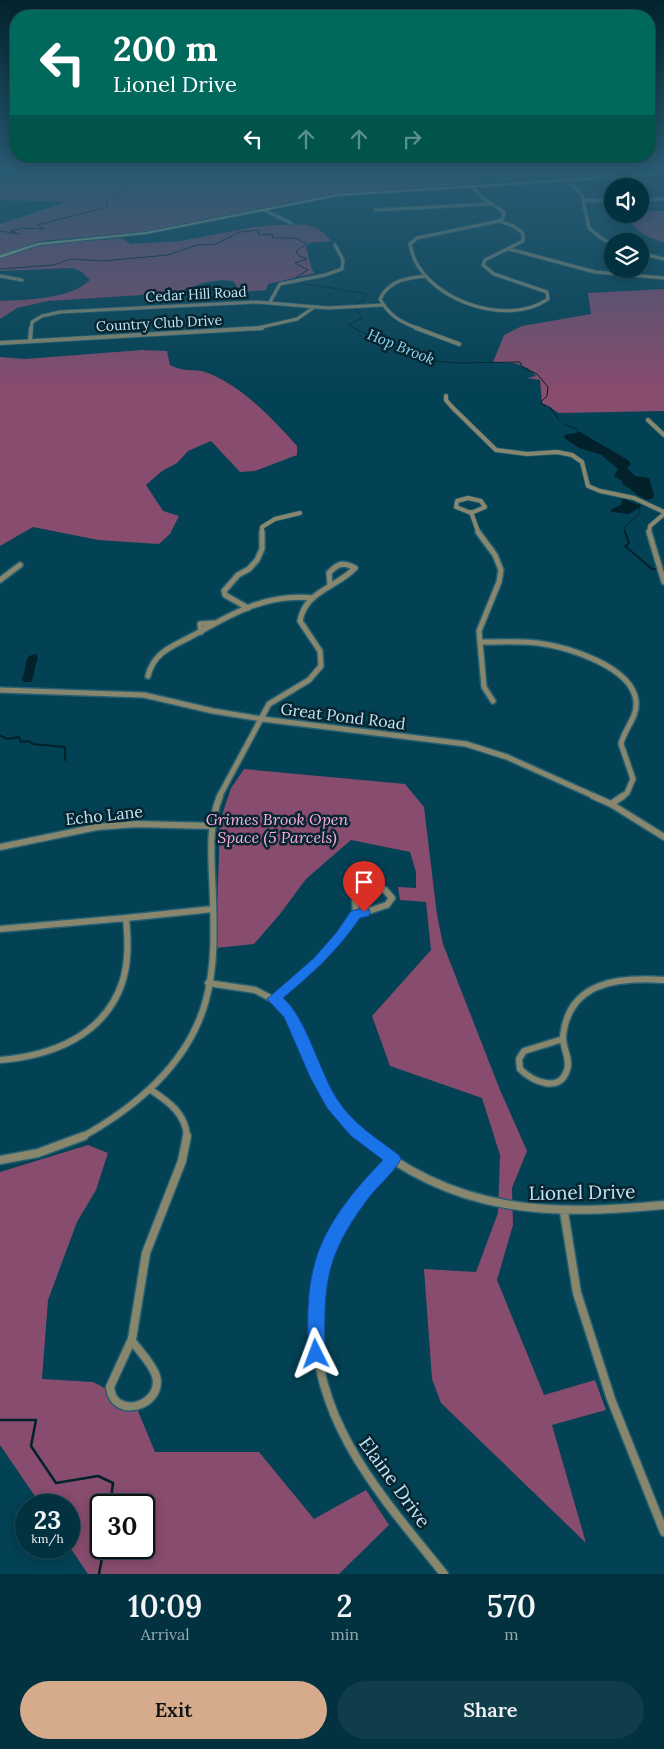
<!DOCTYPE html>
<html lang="en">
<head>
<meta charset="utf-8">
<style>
  :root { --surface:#02313f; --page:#103d4a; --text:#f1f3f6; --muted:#96a9b0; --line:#234c59; --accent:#d6ab8b }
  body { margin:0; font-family:Lora,serif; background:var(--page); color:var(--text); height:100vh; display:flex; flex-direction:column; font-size:19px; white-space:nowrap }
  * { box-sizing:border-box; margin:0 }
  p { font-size:16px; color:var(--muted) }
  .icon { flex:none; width:28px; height:28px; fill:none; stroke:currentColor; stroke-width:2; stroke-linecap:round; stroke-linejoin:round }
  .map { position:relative; height:1574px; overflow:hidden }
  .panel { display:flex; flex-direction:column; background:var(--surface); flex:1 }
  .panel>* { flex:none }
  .banner { position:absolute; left:10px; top:10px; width:645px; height:152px; border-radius:20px; box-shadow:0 2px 12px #0003,0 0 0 1px var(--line); background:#00695c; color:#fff; overflow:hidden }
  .controls { position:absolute; left:604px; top:178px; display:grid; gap:10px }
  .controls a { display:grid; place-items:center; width:45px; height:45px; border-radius:50%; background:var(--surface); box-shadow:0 2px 12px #0003,0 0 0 1px var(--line); font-size:25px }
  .speed { position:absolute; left:15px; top:1494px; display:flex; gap:10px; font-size:25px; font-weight:700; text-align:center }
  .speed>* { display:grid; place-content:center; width:65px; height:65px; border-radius:50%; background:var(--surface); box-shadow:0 2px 12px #0003,0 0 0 1px var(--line); line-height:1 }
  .speed small { font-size:12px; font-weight:400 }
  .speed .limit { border:2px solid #111; border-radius:8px; background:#fff; color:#111 }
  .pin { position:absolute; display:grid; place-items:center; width:42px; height:42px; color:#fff; margin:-51px -21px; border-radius:50% 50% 50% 0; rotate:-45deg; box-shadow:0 0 5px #0007 }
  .pin .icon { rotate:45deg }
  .me { position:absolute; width:55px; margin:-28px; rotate:357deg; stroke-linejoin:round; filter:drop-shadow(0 0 4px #0008) }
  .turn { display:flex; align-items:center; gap:18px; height:105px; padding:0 20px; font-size:22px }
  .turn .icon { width:65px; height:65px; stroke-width:2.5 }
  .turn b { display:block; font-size:35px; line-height:42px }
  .lanes { display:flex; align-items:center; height:48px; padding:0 20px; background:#0003; justify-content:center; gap:25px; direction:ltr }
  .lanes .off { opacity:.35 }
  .eta { display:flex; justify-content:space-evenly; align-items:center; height:85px; text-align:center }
  .eta b { font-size:30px; font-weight:600; line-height:35px }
  .cta { display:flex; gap:10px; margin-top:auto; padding:10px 20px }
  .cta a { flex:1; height:58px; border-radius:30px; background:var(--accent); color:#111; font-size:20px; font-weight:600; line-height:58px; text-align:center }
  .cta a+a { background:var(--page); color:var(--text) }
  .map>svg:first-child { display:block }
</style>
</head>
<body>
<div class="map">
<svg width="664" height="1574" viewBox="0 0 664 1574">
  <rect width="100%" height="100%" fill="#034154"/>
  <path fill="#884c6e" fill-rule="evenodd" d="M0 170H470L484 183 317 197 150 231 41 241 0 255V224L66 202 0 200Z
    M640 211H664V243L646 236 618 214H640Z
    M274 225C299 226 313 218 331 241L309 243 306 247 312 270 315 273 268 284 266 290 241 292 233 281C207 277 195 288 172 293L48 301 17 308 0 319V301C25 300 72 299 90 280L82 272 73 268 0 271V259C38 240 80 243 121 238L131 244 180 241 254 227Z
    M664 289V411L559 413 542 403 540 380 527 378 536 376C526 363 509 362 493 362L504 335 522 326 591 314 588 293Z
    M142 350 167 351 170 365C185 373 196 368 208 373 243 387 272 418 297 446V455L255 471 240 472 211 441 188 451 177 463 162 471 146 485 163 511 179 516 170 534 159 544 98 540 33 527 0 546V357L25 359Z
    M244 769 405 784 424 807 437 915 443 944 500 1090 527 1151 512 1188 513 1225 497 1280 544 1395 595 1380 606 1410 552 1425 586 1543 441 1403 432 1379 424 1269 476 1272 498 1213 500 1155 482 1098 390 1066 372 1016 431 950 426 902 400 900 398 887 416 888V872L410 852 351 840 306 879 280 914 254 944 216 948 220 821 231 788Z
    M88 1145 108 1153 96 1190 77 1222 48 1300 42 1379 93 1382 101 1386 138 1411 155 1452H259L314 1519 366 1490 389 1525 339 1574H88L69 1546V1505H41L0 1445V1172ZM101 1505H144V1548H101Z"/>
  <path fill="#02212b" d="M580 432 628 460 631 464 627 468 635 476 649 478 654 494 653 498 648 500C636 497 632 488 622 484V481L614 476 618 469C613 463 607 461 602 455L579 448 564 438 565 435Z
    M622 499H624L642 506 629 514 612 512 610 510 621 505Z
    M36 654 38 659C34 666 35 675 31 682H24L22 679C26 671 24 663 29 656Z"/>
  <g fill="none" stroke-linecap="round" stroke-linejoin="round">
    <path stroke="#02212b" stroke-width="1" d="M0 231 19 234 11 231 22 228 44 229 37 225 104 208 108 205 106 201 129 187 124 186 122 177 118 174 125 170
      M0 269 54 265 70 259 103 261 168 255 197 245 216 244 240 232 258 230 259 235 273 234 272 238H295L307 244 296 251 299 256 307 259 295 263 308 270 295 278 300 284C323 285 344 291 367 294L364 300 354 306
      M355 308 362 318 348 325 366 334 430 356 434 361 455 363 520 362 522 367 537 374 548 387 547 396 540 403 551 408 559 420
      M564 424 578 430V435
      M625 534V527L640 513 639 503"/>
    <path stroke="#02212b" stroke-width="2" d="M625 532 629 543 625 546 652 569 664 570
      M0 735 7 739 19 737 21 742 29 741 33 744 65 747V760"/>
    <path stroke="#02212b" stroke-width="2.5" d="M0 1420H36L31 1446 56 1483 98 1476 113 1483 110 1505
      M99 1574 104 1548"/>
    <g stroke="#265f71" stroke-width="4.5">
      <path id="minor-far4" d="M496 170 516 183
        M569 170 580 180
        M568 180 582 195 589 228 601 238 612 244
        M471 186 483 198 504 212 503 218 499 221
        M584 200 612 201
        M640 200 664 199
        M264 210 291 223
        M375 210 491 204
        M499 221 513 226 523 233V241L485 260 483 265 494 274 547 292 548 299C506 329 418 298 410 244L417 238Z
        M509 249 595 272 664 278
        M640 253 664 259
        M0 276 22 280
        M270 302 280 284 325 275 342 269 343 260 335 245
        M31 329 32 322 42 316 60 312 257 302 328 308 382 305
        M253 329 297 319 313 308
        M420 329C402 323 389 316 380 299 389 280 407 278 426 276"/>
    </g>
    <g stroke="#265f71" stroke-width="5.5">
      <path id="minor-far3" d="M416 328 459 344
        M30 341 31 328
        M0 343 262 328
        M446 396V400L452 407 496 450 527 454 557 452 572 455 582 462 588 486 600 491 634 498 664 512
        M648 420 664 435
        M468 498 481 501 485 507 471 513 456 507 457 501Z
        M471 512 479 534
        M262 534V527L275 519 300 513
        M649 534 650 526 664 514"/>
    </g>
    <g stroke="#265f71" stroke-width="8">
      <path id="minor-far2" d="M478 532 495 555 501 570 499 582 479 631 484 687 493 701
        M649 532 664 582
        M0 580 20 565
        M248 608 225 595 224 591 238 575 249 569 257 560 262 549V532
        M201 632 200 624 214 623
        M480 642C499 642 519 641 538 643 567 647 632 666 636 701 638 717 624 729 621 744L633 779 627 793 621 797
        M148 676C154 651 174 646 194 635 233 613 267 593 313 598
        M0 690 144 695 213 711 262 719 466 744 507 757 596 797
        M219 797 269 704 309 680 321 666 320 651 300 621C305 591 336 588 355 568 343 562 338 563 329 573L330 585"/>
    </g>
    <g stroke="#265f71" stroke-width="9">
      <path id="minor-far1" d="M593 796 611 804 664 837
        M611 804 623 796
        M0 847 97 827 137 824 212 826
        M375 887 385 890 392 898 387 905 356 915 355 897 365 890Z
        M126 918 213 909
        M0 929 126 918C128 940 129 962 122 983 104 1036 51 1056 0 1060
        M208 983 255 990 280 1003 295 1024 332 1104 363 1137
        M273 999 319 961 356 915
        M563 1039 524 1051 519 1059 520 1069C532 1081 560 1094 567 1070 571 1059 562 1047 563 1036 569 981 619 977 664 980
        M151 1090C169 1102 186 1114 187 1137
        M82 1137C136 1107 189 1063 206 1000 215 966 214 932 213 898 212 864 207 827 220 796"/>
    </g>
    <g stroke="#265f71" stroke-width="11">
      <path id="minor" d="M361 1136C454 1214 550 1216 664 1205
        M393 1159C368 1186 344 1213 329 1247 319 1269 315 1294 315 1317 313 1422 382 1497 444 1574
        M0 1160 38 1153 84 1136
        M564 1212 577 1293 611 1399 664 1532
        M132 1341C140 1352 152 1363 156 1376 164 1406 113 1421 110 1387L132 1339 146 1253 182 1161 187 1136"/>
    </g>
    <g stroke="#265f71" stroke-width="2">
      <path id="secondary" d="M664 173V175L338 196 146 234 39 245 0 258V255L38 243 146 232 338 194Z"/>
    </g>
    <use href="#minor-far4" stroke="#88876e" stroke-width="3"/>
    <use href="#minor-far3" stroke="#88876e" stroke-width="4"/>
    <use href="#minor-far2" stroke="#88876e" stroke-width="5"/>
    <use href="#minor-far1" stroke="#88876e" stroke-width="6"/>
    <use href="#minor" stroke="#88876e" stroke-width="8"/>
    <use href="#secondary" fill="#b4b38a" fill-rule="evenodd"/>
  </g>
  <linearGradient id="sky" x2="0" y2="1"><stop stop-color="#02242e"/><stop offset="0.44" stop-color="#285a72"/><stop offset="1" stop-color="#285a72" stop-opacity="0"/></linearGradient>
  <rect width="664" height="390" fill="url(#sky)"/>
  <path fill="#1a73e8" stroke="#114b97" d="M364 908 369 909 370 912 369 916 360 918C338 950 313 973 283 998 306 1017 319 1071 337 1099 352 1123 376 1138 399 1155L401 1159C393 1174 377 1186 367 1200 324 1258 324 1285 325 1354L322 1360 316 1362 310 1360 308 1354C308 1325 306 1295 314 1266 324 1225 355 1189 383 1160L351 1136 327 1108 310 1077 284 1017 267 999 314 958 336 933 351 911Z"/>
  <g text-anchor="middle" stroke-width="5" stroke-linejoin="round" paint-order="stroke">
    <g font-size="14" fill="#c3e5f3" stroke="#072530">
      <text transform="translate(196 294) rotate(-3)" y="5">Cedar Hill Road</text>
      <text transform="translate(159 323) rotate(-3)" y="5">Country Club Drive</text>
    </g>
    <g font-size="15" font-style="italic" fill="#93d8f4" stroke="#072530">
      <text transform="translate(401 347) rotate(22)" y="5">Hop Brook</text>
    </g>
    <g font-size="16" fill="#c3e5f3" stroke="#072530">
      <text transform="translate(343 716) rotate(7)" y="6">Great Pond Road</text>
      <text transform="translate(104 815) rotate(-6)" y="6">Echo Lane</text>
    </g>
    <g font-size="16" font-style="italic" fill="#faacd7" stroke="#072530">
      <text x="277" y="825">Grimes Brook Open<tspan x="277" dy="18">Space (5 Parcels)</tspan></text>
    </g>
    <g font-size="19" fill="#c3e5f3" stroke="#072530">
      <text transform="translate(582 1192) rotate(-1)" y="7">Lionel Drive</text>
      <text transform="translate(395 1482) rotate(54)" y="7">Elaine Drive</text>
    </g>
  </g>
</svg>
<div class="controls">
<a><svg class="icon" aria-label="sound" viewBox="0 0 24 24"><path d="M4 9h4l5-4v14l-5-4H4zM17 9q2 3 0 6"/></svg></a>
<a><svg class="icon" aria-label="layers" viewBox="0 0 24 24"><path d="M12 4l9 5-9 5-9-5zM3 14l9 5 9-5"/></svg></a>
</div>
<div class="speed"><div>23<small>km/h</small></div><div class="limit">30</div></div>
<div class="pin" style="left:364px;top:912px;background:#d93025"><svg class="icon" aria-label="arrive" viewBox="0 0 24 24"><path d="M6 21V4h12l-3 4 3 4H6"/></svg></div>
<svg class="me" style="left:316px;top:1354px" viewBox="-20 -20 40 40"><path d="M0-17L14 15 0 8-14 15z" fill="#1a73e8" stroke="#fff" stroke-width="4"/></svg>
<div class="banner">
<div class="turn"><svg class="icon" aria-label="left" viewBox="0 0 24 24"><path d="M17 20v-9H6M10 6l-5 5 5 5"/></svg><div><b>200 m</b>Lionel Drive</div></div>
<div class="lanes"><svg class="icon" aria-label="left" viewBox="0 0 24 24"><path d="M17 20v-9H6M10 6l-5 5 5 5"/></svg><svg class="icon off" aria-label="ahead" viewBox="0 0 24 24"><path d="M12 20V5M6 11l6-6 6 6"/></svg><svg class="icon off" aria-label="ahead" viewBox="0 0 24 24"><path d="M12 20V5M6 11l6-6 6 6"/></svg><svg class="icon off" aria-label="right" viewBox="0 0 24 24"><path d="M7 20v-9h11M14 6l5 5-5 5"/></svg></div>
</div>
</div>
<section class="panel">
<div class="eta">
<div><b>10:09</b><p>Arrival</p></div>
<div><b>2</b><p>min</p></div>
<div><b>570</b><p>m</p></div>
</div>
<div class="cta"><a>Exit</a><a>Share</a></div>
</section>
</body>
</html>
